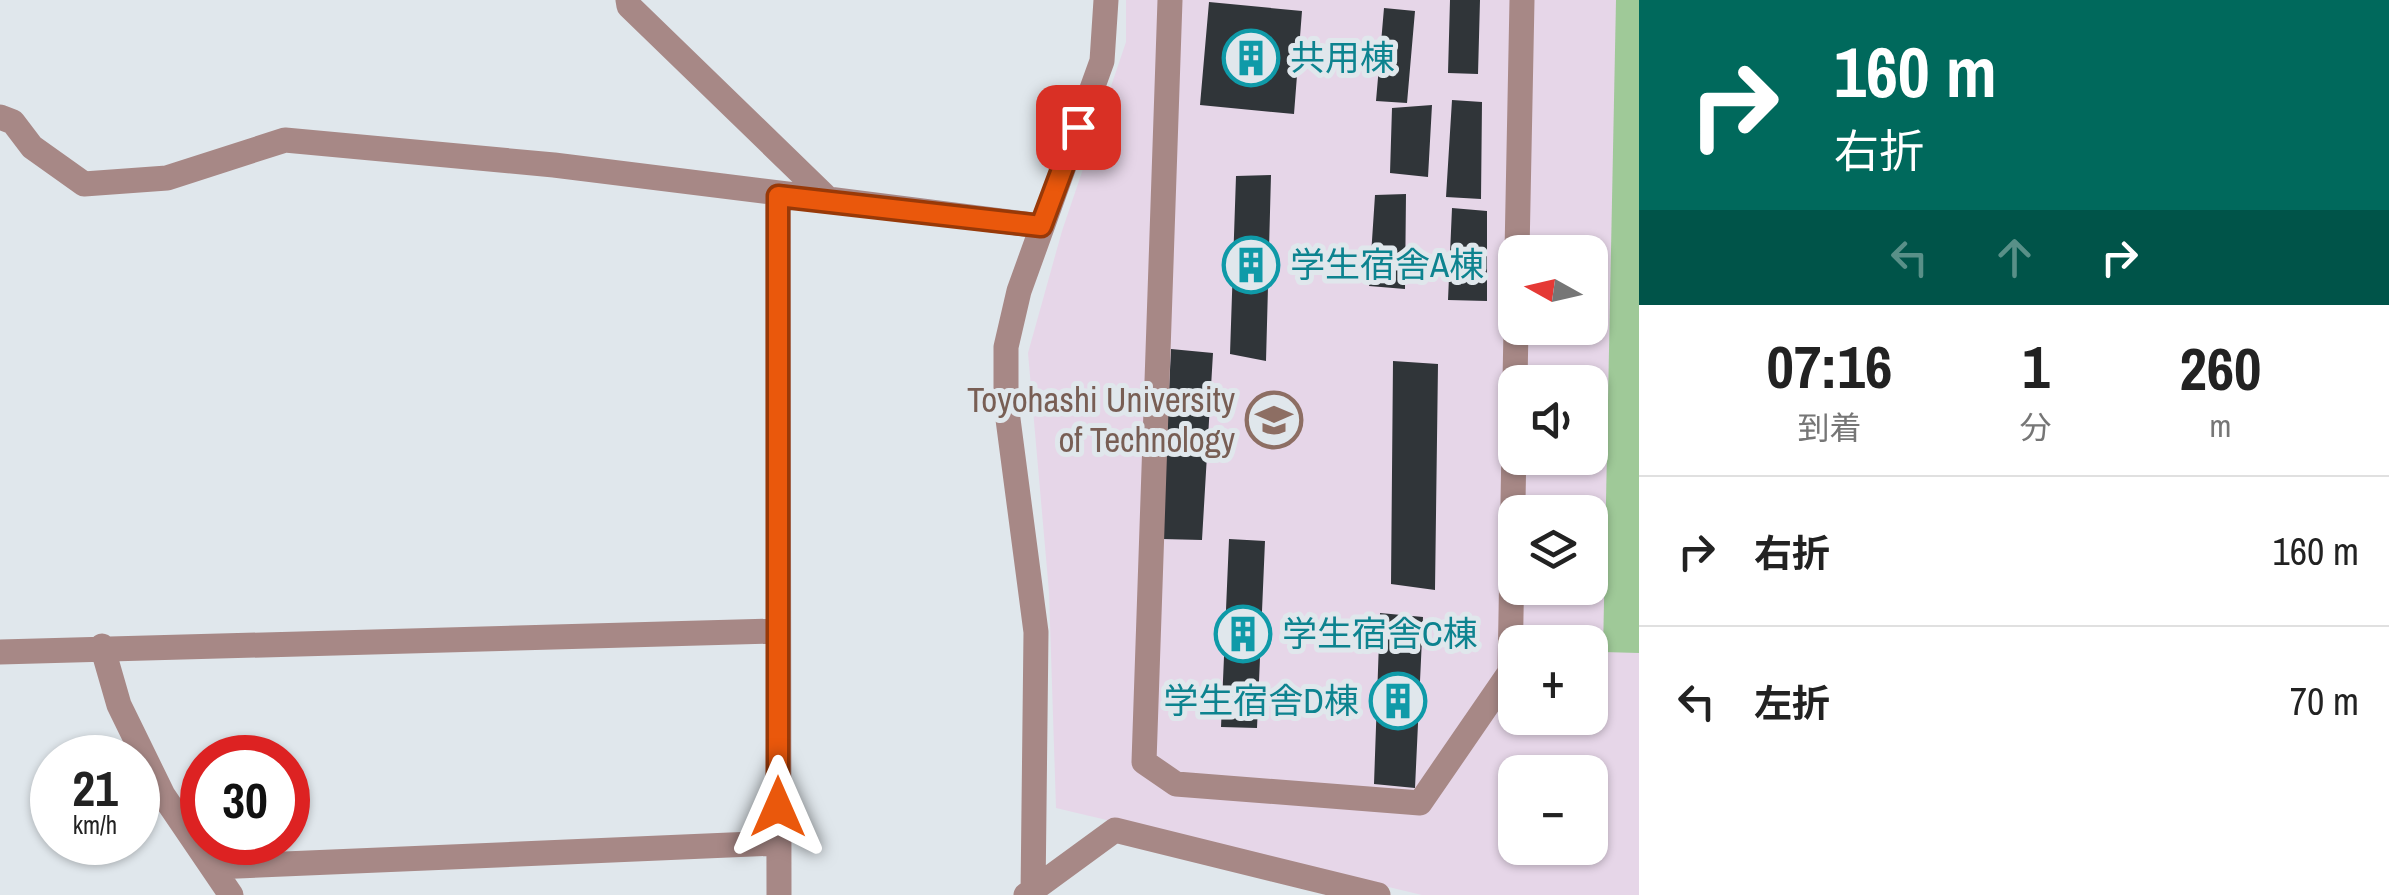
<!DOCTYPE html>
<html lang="ja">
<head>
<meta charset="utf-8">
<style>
  :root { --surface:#fff; --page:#f2f2f2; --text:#222; --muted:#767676; --line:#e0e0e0 }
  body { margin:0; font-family:"Archivo Narrow","Noto Sans JP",sans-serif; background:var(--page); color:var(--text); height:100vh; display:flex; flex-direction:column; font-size:38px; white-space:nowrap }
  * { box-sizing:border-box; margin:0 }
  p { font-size:32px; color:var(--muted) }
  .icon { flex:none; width:55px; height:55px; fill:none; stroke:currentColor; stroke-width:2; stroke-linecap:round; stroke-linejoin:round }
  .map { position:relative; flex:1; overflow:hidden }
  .side { display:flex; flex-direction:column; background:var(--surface); width:750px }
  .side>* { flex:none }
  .guide { background:#00695c; color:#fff; overflow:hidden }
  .needle { width:65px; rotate:278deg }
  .buttons { position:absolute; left:1498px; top:235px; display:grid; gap:20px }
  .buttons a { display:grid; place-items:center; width:110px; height:110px; border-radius:20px; background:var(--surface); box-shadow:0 2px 8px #0004; font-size:50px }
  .speed { position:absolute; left:30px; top:735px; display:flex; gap:20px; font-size:50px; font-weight:700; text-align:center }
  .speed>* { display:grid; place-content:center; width:130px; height:130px; border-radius:50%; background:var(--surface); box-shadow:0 2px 8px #0004; line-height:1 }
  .speed small { font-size:25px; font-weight:400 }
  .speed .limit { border:15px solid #d22; background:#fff; color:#111 }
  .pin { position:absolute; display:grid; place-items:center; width:85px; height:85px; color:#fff; margin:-42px; border-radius:20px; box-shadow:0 5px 15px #0006 }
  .me { position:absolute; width:110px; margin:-55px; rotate:0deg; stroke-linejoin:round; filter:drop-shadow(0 0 8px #0008) }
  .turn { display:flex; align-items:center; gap:35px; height:210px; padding:0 30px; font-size:45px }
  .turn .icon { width:130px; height:130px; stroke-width:2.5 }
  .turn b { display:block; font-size:70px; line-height:85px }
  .lanes { display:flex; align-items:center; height:95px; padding:0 30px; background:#0003; justify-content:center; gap:50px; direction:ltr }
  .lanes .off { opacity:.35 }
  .eta { display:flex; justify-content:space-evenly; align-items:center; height:170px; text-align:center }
  .eta b { font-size:60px; font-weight:700; line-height:70px }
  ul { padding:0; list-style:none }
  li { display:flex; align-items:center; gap:30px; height:150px; padding:0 30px; border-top:2px solid var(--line) }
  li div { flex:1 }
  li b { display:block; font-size:38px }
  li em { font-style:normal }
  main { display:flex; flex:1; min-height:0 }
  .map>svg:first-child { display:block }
</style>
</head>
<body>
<main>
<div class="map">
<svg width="1639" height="895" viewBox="0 0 1639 895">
  <rect width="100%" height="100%" fill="#e0e7ec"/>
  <path fill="#e6d6e8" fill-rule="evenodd" d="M1126 0H1639V895H1422L1056 808 1049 592 1028 353 1062 231 1126 42ZM1515 252H1590V328H1515ZM1515 382H1590V458H1515ZM1515 512H1590V588H1515ZM1515 642H1590V718H1515ZM1515 772H1590V848H1515Z"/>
  <path fill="#9fc998" d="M1616 0H1639V653L1603 652Z"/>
  <path fill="#303539" d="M1450 0H1480L1478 74 1448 73Z
    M1209 2 1302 11 1294 114 1200 105Z
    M1384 8 1415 11 1407 103 1376 101Z
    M1452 100 1482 102 1481 199 1446 197Z
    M1432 105 1428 177 1390 173 1392 108Z
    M1271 175 1266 361 1230 354 1236 176Z
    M1406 194 1405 289 1369 286 1375 195Z
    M1452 208 1487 211V301L1448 300Z
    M1171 349 1213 353 1202 540 1162 539Z
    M1393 361 1438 364 1435 590 1391 584Z
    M1229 539 1265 541 1257 728 1221 727Z
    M1380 613 1423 617 1415 788 1374 784Z"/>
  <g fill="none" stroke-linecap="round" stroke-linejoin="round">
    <path stroke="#a78886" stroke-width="25" d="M628 0 629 6 828 199 1041 226
      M1170 0 1144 762 1176 784 1420 803 1510 672 1515 389
      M0 117 13 122 32 147 84 184 167 178 285 140 554 165 828 199
      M778 196 779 895
      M1517 252 1522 0
      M1515 382 1516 328
      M102 646 119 705 163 795 231 895
      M0 652 777 631
      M214 867 778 843
      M1026 895 1115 830 1378 895
      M1033 895 1036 632 1006 404V347L1019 291 1102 61 1106 0"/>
  </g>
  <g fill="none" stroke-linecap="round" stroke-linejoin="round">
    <g stroke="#983908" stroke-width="25">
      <path id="route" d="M778 807V196L1041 226 1078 127"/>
    </g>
    <use href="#route" stroke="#ea580c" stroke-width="18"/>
  </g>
  <defs>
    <g id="building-ring" transform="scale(2.875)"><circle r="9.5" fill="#e0e7ec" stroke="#0f9aa8" stroke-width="1.5"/><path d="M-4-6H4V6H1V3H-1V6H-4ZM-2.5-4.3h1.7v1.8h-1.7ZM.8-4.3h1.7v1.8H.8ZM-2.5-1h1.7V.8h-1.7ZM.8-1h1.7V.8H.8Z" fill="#0f9aa8"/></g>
    <g id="university-ring" transform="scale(2.875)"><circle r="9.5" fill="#e0e7ec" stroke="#8d6e63" stroke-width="1.5"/><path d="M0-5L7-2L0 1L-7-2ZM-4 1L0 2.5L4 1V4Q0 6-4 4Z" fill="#8d6e63"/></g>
  </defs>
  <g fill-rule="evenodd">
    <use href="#building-ring" x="1251" y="58"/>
    <use href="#building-ring" x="1251" y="265"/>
    <use href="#university-ring" x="1274" y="420"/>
    <use href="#building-ring" x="1243" y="634"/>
    <use href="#building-ring" x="1398" y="701"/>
  </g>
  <g text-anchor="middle" stroke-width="10" stroke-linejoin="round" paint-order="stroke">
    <g font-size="35" fill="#0d838f" stroke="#e0e7ec" text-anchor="start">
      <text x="1290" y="70">共用棟</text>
      <text x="1290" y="277">学生宿舎A棟</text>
      <text x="1282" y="646">学生宿舎C棟</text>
      <text x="1359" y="713" text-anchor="end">学生宿舎D棟</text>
    </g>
    <g font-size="35" fill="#785e54" stroke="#e0e7ec" text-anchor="end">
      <text x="1235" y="412">Toyohashi University<tspan x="1235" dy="40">of Technology</tspan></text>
    </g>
  </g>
</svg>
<div class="buttons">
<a><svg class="needle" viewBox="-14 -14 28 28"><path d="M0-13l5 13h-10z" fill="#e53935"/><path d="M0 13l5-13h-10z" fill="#767676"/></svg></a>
<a><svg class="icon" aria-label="sound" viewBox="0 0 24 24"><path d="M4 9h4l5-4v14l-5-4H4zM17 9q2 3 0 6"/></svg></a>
<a><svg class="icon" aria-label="layers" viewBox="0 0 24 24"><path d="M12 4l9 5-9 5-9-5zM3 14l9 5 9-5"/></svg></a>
<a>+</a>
<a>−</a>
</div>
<div class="speed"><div>21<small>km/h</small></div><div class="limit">30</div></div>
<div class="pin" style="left:1078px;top:127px;background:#d93025"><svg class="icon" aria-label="arrive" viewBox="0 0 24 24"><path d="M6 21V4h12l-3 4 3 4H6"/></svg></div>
<svg class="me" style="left:778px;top:807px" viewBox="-20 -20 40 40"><path d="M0-17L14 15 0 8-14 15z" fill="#ea580c" stroke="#fff" stroke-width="4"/></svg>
</div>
<section class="side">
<div class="guide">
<div class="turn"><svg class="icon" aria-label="right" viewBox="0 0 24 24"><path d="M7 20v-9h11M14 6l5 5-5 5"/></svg><div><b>160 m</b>右折</div></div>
<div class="lanes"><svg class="icon off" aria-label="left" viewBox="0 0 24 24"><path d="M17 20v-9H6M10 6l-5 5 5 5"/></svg><svg class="icon off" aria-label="ahead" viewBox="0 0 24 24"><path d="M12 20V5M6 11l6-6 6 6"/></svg><svg class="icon" aria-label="right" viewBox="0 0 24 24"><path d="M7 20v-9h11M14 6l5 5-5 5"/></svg></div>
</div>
<div class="eta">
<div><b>07:16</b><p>到着</p></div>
<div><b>1</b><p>分</p></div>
<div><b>260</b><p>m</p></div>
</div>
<ul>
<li><svg class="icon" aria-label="right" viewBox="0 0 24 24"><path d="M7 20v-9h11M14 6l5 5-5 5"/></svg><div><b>右折</b></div><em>160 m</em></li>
<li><svg class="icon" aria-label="left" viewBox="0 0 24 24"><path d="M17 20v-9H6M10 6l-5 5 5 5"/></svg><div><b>左折</b></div><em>70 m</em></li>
</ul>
</section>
</main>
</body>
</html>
